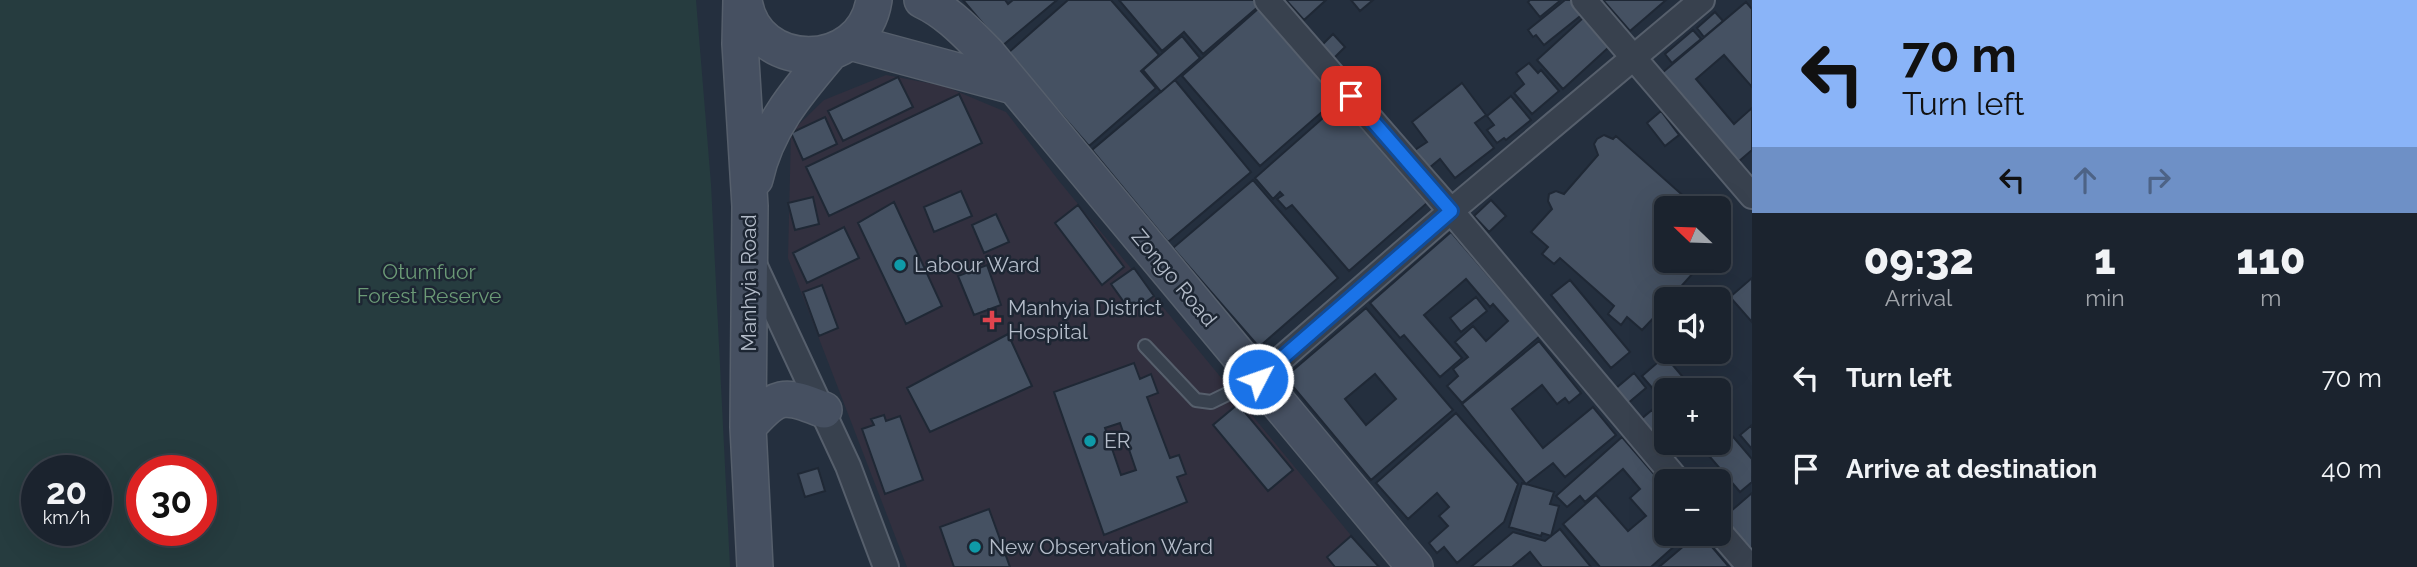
<!DOCTYPE html>
<html lang="en">
<head>
<meta charset="utf-8">
<style>
  :root { --surface:#1b232e; --page:#282f3a; --text:#f1f3f6; --muted:#a0a4aa; --line:#39404a }
  body { margin:0; font-family:Raleway,sans-serif; background:var(--page); color:var(--text); height:100vh; display:flex; flex-direction:column; font-size:26px; white-space:nowrap }
  * { box-sizing:border-box; margin:0 }
  p { font-size:23px; color:var(--muted) }
  .icon { flex:none; width:38px; height:38px; fill:none; stroke:currentColor; stroke-width:2; stroke-linecap:round; stroke-linejoin:round }
  .map { position:relative; flex:1; overflow:hidden }
  .details { display:flex; flex-direction:column; background:var(--surface); width:665px }
  .details>* { flex:none }
  .banner { background:#8ab4f8; color:#111; overflow:hidden }
  .needle { width:46px; rotate:293deg }
  .fabs { position:absolute; left:1654px; top:196px; display:grid; gap:14px }
  .fabs a { display:grid; place-items:center; width:77px; height:77px; border-radius:10px; background:var(--surface); box-shadow:0 7px 28px #0002,0 0 0 2px var(--line); font-size:35px }
  .speed { position:absolute; left:21px; top:455px; display:flex; gap:14px; font-size:35px; font-weight:700; text-align:center }
  .speed>* { display:grid; place-content:center; width:91px; height:91px; border-radius:50%; background:var(--surface); box-shadow:0 7px 28px #0002,0 0 0 2px var(--line); line-height:1 }
  .speed small { font-size:18px; font-weight:400 }
  .speed .limit { border:10px solid #d22; background:#fff; color:#111 }
  .pin { position:absolute; display:grid; place-items:center; width:60px; height:60px; color:#fff; margin:-30px; border-radius:14px; box-shadow:0 4px 10px #0006 }
  .me { position:absolute; width:77px; margin:-38px; rotate:49deg; stroke-linejoin:round; filter:drop-shadow(0 0 5px #0008) }
  .turn { display:flex; align-items:center; gap:24px; height:147px; padding:0 35px; font-size:32px }
  .turn .icon { width:91px; height:91px; stroke-width:2.5 }
  .turn b { display:block; font-size:49px; line-height:60px }
  .lanes { display:flex; align-items:center; height:66px; padding:0 35px; background:#0003; justify-content:center; gap:35px; direction:ltr }
  .lanes .off { opacity:.35 }
  .eta { display:flex; justify-content:space-evenly; align-items:center; height:119px; text-align:center }
  .eta b { font-size:42px; font-weight:800; line-height:49px }
  ul { padding:0; list-style:none }
  li { display:flex; align-items:center; gap:21px; height:91px; padding:0 35px }
  li div { flex:1 }
  li b { display:block; font-size:26px }
  li em { font-style:normal }
  main { display:flex; flex:1; min-height:0 }
  .map>svg:first-child { display:block }
</style>
</head>
<body>
<main>
<div class="map">
<svg width="1752" height="567" viewBox="0 0 1752 567">
  <rect width="100%" height="100%" fill="#242f3e"/>
  <path fill="#32303f" d="M886 75 944 86 1006 112 1059 181 1377 567H907L788 258 791 132 824 100Z"/>
  <path fill="#263c3f" fill-rule="evenodd" d="M0 0H696L711 184 730 567H0ZM37 471H96V530H37ZM142 471H201V530H142Z"/>
  <path fill="#455162" stroke="#1f2835" stroke-width="2" fill-rule="evenodd" d="M963 0H1005L1008 4 1013 0H1057L1002 46Z
    M1068 0H1111L1159 55 1141 71 1156 88 1089 146 1008 53Z
    M1119 0H1254L1259 6 1203 54 1184 32 1162 51Z
    M1286 0H1326L1304 20Z
    M1351 0H1373L1360 11Z
    M1530 0H1561L1540 17 1528 2Z
    M1565 0H1573L1584 13 1544 45 1536 35 1533 37 1528 30Z
    M1603 0H1666L1630 31Z
    M1746 2 1752 9V87L1724 55 1696 79 1734 124 1752 108V150L1738 162 1662 73Z
    M1259 8 1338 98 1260 166 1182 76Z
    M1715 12 1723 21 1704 37 1697 28Z
    M1583 18 1609 47 1563 89 1537 60Z
    M1693 30 1701 39 1672 63 1665 54Z
    M1333 34 1345 47 1334 58 1322 45Z
    M1182 36 1200 58 1161 92 1143 70Z
    M1529 63 1538 73 1541 70 1559 91 1532 114 1514 93 1524 84 1516 73Z
    M898 77 913 107 843 141 828 111Z
    M1175 80 1251 172 1168 242 1092 150Z
    M1462 83 1486 115 1475 123 1494 148 1455 178 1440 159 1429 168 1415 150 1427 142 1412 122Z
    M959 94 982 143 829 216 806 167Z
    M1511 96 1531 120 1506 140 1504 138 1497 143 1487 130 1494 125 1487 116Z
    M1340 103 1427 203 1349 271 1292 205 1286 209 1277 199 1283 195 1280 192 1273 199 1255 178Z
    M1661 111 1679 135 1665 146 1647 123Z
    M825 117 837 144 803 160 791 133Z
    M1604 135 1613 139 1616 136 1697 208H1666V261H1704L1677 291 1681 299H1666V312L1661 310 1642 330 1627 317 1621 325 1608 314 1614 306 1560 258 1554 264 1542 254 1548 247 1531 232 1552 209 1548 201 1549 194 1556 191 1564 194 1598 155 1594 144 1597 139Z
    M1253 180 1338 278 1259 347 1173 248Z
    M961 191 972 216 934 232 924 207Z
    M813 197 819 224 795 230 788 203Z
    M1491 200 1506 216 1489 232 1474 216Z
    M894 202 942 306 906 324 858 223Z
    M1078 205 1124 267 1102 285 1055 223Z
    M996 214 1009 242 984 253 972 225Z
    M844 227 859 258 807 283 793 253Z
    M1718 227 1727 235 1724 238 1730 249 1727 258 1720 260H1718Z
    M1451 232 1540 336 1462 403 1447 386 1458 376 1453 369 1468 357 1455 342 1473 326 1486 341 1508 321 1493 304 1490 307 1466 279 1424 315 1462 358 1440 377 1404 335 1400 338 1370 303Z
    M987 265 1001 305 974 315 958 276Z
    M1134 268 1154 296 1131 312 1111 284Z
    M1752 278V322L1730 297Z
    M1570 280 1630 352 1611 368 1551 295Z
    M822 285 838 328 819 336 803 292Z
    M1476 297 1487 311 1461 332 1450 318Z
    M1366 308 1453 410 1371 480 1285 377ZM1375 374 1396 399 1366 425 1345 399Z
    M1008 334 1032 386 930 432 907 388Z
    M1539 341 1581 393 1569 403 1565 398 1557 404 1542 385 1512 409 1543 448 1593 407 1616 435 1565 477 1553 463 1526 484 1462 404Z
    M1665 356 1694 390H1666V404L1642 376Z
    M1134 363 1140 379 1151 374 1158 393 1147 397 1170 458 1179 455 1186 474 1177 477 1187 502 1104 535 1054 392ZM1120 423 1136 470 1121 475 1105 428Z
    M1634 373 1646 388 1627 404 1615 389Z
    M1238 404 1293 470 1268 491 1213 425Z
    M1652 410 1662 422 1649 432 1640 420Z
    M1456 413 1518 484 1504 522 1457 563 1444 547 1437 553 1429 543 1448 526 1439 516 1449 507 1437 493 1408 519 1376 483Z
    M884 415 886 421 900 416 923 480 885 494 862 429 874 425 871 419Z
    M1718 419 1752 459V482L1740 492 1698 443H1718Z
    M1752 425V449L1740 435Z
    M1622 437 1666 488V534H1688L1651 567H1600L1563 524 1596 495 1628 531 1646 516 1630 498 1640 489 1623 469 1585 502 1580 496 1567 507 1556 496Z
    M818 468 825 491 805 497 798 474Z
    M1522 483 1554 492 1550 504 1559 506 1551 536 1542 533 1541 536 1509 527Z
    M1752 493V552L1723 518Z
    M989 509 1010 567H954L940 527Z
    M1560 529 1591 567H1542L1530 552 1512 567H1471L1513 532 1545 541Z
    M1698 534H1701L1729 567H1659Z
    M1351 536 1379 567H1335L1327 557Z"/>
  <g fill="none" stroke-linecap="round" stroke-linejoin="round">
    <g stroke="#565f6c" stroke-width="16">
      <path id="lane" d="M1145 346 1196 400 1211 402 1256 380"/>
    </g>
    <g stroke="#565f6c" stroke-width="28">
      <path id="street" d="M1267 0 1451 211 1678 481
        M1584 0 1752 196
        M753 262 848 466 886 567
        M1258 379 1451 211 1702 0
        M1718 530 1750 567"/>
    </g>
    <g stroke="#565f6c" stroke-width="38">
      <path id="secondary" d="M741 0 740 44 750 206 748 427 755 567
        M744 0C754 73 863 73 874 0
        M922 0C948 12 967 33 987 53L1415 567
        M850 42 1013 86
        M755 179C766 128 797 92 830 53
        M748 427C777 394 783 393 824 410"/>
    </g>
    <use href="#lane" stroke="#38414e" stroke-width="12"/>
    <use href="#street" stroke="#38414e" stroke-width="24"/>
    <use href="#secondary" stroke="#465061" stroke-width="35"/>
  </g>
  <g fill="none" stroke-linecap="round" stroke-linejoin="round">
    <g stroke="#114b97" stroke-width="18">
      <path id="route" d="M1258 379 1451 211 1351 96"/>
    </g>
    <use href="#route" stroke="#1a73e8" stroke-width="12"/>
  </g>
  <g fill="#0f9aa8" stroke="#1d2633" stroke-width="2.5">
    <circle cx="900" cy="265" r="7"/>
    <circle cx="1090" cy="441" r="7"/>
    <circle cx="975" cy="547" r="7"/>
  </g>
  <path fill="#e0444e" stroke="#1d2633" stroke-width="2.5" d="M988.5 309.5h7v7h7v7h-7v7h-7v-7h-7v-7h7z"/>
  <g text-anchor="middle" stroke-width="5" stroke-linejoin="round" paint-order="stroke">
    <g font-size="21" fill="#b4bcc9" stroke="#1d2633" text-anchor="start">
      <text x="914" y="272">Labour Ward</text>
      <text x="1008" y="315">Manhyia District<tspan x="1008" dy="24">Hospital</tspan></text>
      <text x="1104" y="448">ER</text>
      <text x="989" y="554">New Observation Ward</text>
    </g>
    <g font-size="21" fill="#6b9a76" stroke="#1d2633">
      <text x="429" y="279">Otumfuor<tspan x="429" dy="24">Forest Reserve</tspan></text>
    </g>
    <g font-size="21" fill="#b4bcc9" stroke="#1d2633">
      <text transform="translate(1174 278) rotate(50)" y="7">Zongo Road</text>
      <text transform="translate(749 283) rotate(-90)" y="7">Manhyia Road</text>
    </g>
  </g>
</svg>
<div class="fabs">
<a><svg class="needle" viewBox="-14 -14 28 28"><path d="M0-13l5 13h-10z" fill="#e53935"/><path d="M0 13l5-13h-10z" fill="#a0a4aa"/></svg></a>
<a><svg class="icon" aria-label="sound" viewBox="0 0 24 24"><path d="M4 9h4l5-4v14l-5-4H4zM17 9q2 3 0 6"/></svg></a>
<a>+</a>
<a>−</a>
</div>
<div class="speed"><div>20<small>km/h</small></div><div class="limit">30</div></div>
<div class="pin" style="left:1351px;top:96px;background:#d93025"><svg class="icon" aria-label="arrive" viewBox="0 0 24 24"><path d="M6 21V4h12l-3 4 3 4H6"/></svg></div>
<svg class="me" style="left:1258px;top:379px" viewBox="-20 -20 40 40"><circle r="17" fill="#1a73e8" stroke="#fff" stroke-width="3"/><path d="M0-11L8 9 0 5-8 9z" fill="#fff"/></svg>
</div>
<section class="details">
<div class="banner">
<div class="turn"><svg class="icon" aria-label="left" viewBox="0 0 24 24"><path d="M17 20v-9H6M10 6l-5 5 5 5"/></svg><div><b>70 m</b>Turn left</div></div>
<div class="lanes"><svg class="icon" aria-label="left" viewBox="0 0 24 24"><path d="M17 20v-9H6M10 6l-5 5 5 5"/></svg><svg class="icon off" aria-label="ahead" viewBox="0 0 24 24"><path d="M12 20V5M6 11l6-6 6 6"/></svg><svg class="icon off" aria-label="right" viewBox="0 0 24 24"><path d="M7 20v-9h11M14 6l5 5-5 5"/></svg></div>
</div>
<div class="eta">
<div><b>09:32</b><p>Arrival</p></div>
<div><b>1</b><p>min</p></div>
<div><b>110</b><p>m</p></div>
</div>
<ul>
<li><svg class="icon" aria-label="left" viewBox="0 0 24 24"><path d="M17 20v-9H6M10 6l-5 5 5 5"/></svg><div><b>Turn left</b></div><em>70 m</em></li>
<li><svg class="icon" aria-label="arrive" viewBox="0 0 24 24"><path d="M6 21V4h12l-3 4 3 4H6"/></svg><div><b>Arrive at destination</b></div><em>40 m</em></li>
</ul>
</section>
</main>
</body>
</html>
